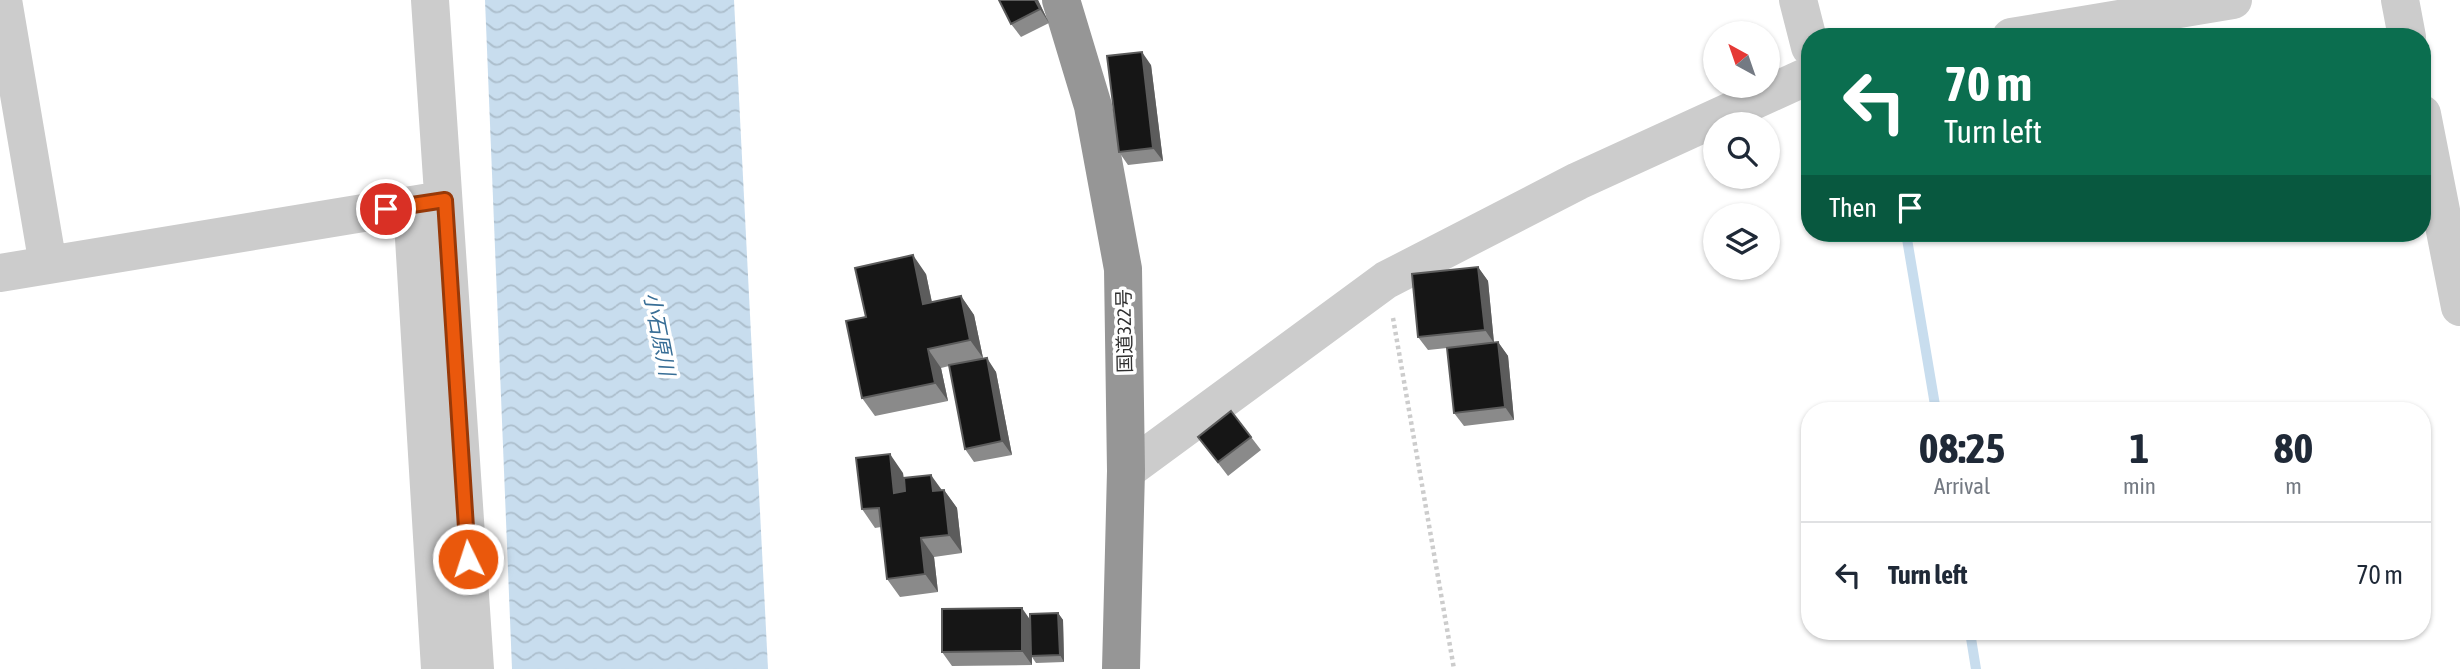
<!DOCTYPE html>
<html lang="en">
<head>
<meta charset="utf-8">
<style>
  :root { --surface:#fff; --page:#f2f2f3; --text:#1f2937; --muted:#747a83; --line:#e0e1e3 }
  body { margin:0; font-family:"Asap Condensed","Noto Sans JP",sans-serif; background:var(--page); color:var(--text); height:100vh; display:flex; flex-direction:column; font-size:26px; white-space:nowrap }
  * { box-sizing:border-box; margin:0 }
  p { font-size:23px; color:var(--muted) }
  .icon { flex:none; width:38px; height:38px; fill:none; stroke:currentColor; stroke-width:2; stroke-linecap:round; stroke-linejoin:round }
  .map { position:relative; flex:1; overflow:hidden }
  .side { position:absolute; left:1801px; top:402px; width:630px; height:238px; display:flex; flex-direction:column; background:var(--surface); border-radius:28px; box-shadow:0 2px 5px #0004 }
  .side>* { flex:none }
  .top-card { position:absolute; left:1801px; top:28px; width:630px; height:214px; border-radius:28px; box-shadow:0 2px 5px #0004; background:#0b6e4f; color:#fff; overflow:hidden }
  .needle { width:46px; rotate:320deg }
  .fabs { position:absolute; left:1703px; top:21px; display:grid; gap:14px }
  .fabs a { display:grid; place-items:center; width:77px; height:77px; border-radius:50%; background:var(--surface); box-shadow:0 2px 5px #0004; font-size:35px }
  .pin { position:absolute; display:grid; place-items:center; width:60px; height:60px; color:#fff; margin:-30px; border:4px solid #fff; border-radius:50%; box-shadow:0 2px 7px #0007 }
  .me { position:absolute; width:77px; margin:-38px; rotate:356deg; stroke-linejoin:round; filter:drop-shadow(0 0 5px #0008) }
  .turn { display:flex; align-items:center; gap:24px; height:147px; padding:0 28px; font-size:32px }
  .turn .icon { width:91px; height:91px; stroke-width:2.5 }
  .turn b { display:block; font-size:49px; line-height:60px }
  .then { display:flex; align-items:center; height:66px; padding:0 28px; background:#0003; gap:14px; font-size:26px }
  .eta { display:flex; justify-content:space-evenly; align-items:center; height:119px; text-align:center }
  .eta b { font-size:42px; font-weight:700; line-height:49px }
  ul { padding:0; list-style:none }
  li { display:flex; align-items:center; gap:21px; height:105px; padding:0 28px; border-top:2px solid var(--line) }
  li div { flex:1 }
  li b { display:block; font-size:26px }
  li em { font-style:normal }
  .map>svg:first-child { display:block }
</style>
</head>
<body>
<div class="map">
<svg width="2460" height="669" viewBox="0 0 2460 669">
  <defs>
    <pattern id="water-waves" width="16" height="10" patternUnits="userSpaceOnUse" patternTransform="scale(1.75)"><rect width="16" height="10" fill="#c8ddee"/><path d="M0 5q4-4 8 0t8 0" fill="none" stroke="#acbecc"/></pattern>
  </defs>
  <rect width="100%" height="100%" fill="#fff"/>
  <path fill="url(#water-waves)" d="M485 0H734L768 669H512Z"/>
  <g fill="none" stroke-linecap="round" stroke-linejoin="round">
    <path stroke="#c8ddee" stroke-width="10" d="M1906 233 1936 411
      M1970 632 1976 669"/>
    <path stroke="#ccc" stroke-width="4.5" stroke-dasharray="3.5 3.5" stroke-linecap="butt" d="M1393 318 1454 669"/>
    <path stroke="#ccc" stroke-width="38" d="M3 0 48 265
      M430 0 475 669
      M1798 0 1810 47
      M2400 0 2407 37
      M2011 37 2233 0
      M2422 114 2460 307
      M412 205 440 669
      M0 273 436 201
      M1126 471 1386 280 1578 181 1810 75"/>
    <path stroke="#969696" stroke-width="38" d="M1061 0 1093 106 1123 269 1126 471 1121 669"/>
  </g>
  <path fill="#8a8a8a" d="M1038 0 1049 23 1021 37 1011 24Z
    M1151 65 1163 161 1128 165 1119 152Z
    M1478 267 1488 281 1494 343 1498 342 1508 356 1514 420 1464 426 1454 413 1447 348 1428 350 1418 337Z
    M926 274 932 302 961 296 974 315 983 358 996 372 1012 455 974 462 965 449 949 366 941 368 948 401 875 416 862 398 866 317Z
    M1198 437H1251L1261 450 1228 476Z
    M903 473 905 491 944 490 957 508 962 553 934 557 938 592 900 597 887 579 881 527 875 528 862 509Z
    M1058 613 1063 620 1064 662 1036 663 1032 657V665L952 666 942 652 1030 619Z"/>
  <path fill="#5c5c5c" d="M1035 0H1038L1049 23 1040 9Z
    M1142 52 1151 65 1163 161 1153 148Z
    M913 255 926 274 936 323 923 304Z
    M1478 267 1488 281 1494 343 1485 330Z
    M961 296 974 315 983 358 970 340Z
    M1498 342 1508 356 1514 420 1505 407Z
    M928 349 941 368 948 401 935 383Z
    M987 358 996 372 1012 455 1002 441Z
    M890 454 903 473 907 511 894 493Z
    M931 475 944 493 933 491Z
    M944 490 957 508 962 553 949 535Z
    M921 538 934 557 938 592 925 574Z
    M1022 608 1031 621 1032 665 1022 651Z
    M1058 613 1063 620 1064 662 1060 655Z"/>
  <path fill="#161616" stroke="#5c5c5c" stroke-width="2" d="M999 0H1035L1040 9 1011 24Z
    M1142 52 1153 148 1119 152 1107 56Z
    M1810 88V107L1805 89Z
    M913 255 923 304 961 296 970 340 928 349 935 383 862 398 846 321 866 317 855 268Z
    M1478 267 1485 330 1418 337 1412 274Z
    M1498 342 1505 407 1454 413 1447 348Z
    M987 358 1002 441 965 449 949 365Z
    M1231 411 1251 437 1218 462 1198 437Z
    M890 454 894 493 905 491 904 478 931 475 933 491 944 490 949 535 921 538 925 574 887 579 879 508 862 509 856 458Z
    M1022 608V651L942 652V609Z
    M1058 613 1060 655 1031 656 1030 614Z"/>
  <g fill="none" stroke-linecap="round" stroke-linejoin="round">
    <g stroke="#983908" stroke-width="18">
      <path id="route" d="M386 209 445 200 468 559"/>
    </g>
    <use href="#route" stroke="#ea580c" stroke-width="12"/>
  </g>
  <g text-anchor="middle" stroke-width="7" stroke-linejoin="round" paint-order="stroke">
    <g font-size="19" fill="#2f2f2f" stroke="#fff">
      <text transform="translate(1124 331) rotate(-91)" y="7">国道322号</text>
    </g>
    <g font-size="21" font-style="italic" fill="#386e96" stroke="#fff">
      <text transform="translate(659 334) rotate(79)" y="7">小石原川</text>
    </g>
  </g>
</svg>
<div class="fabs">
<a><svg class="needle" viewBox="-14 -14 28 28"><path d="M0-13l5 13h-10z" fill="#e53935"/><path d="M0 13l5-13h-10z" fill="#747a83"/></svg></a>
<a><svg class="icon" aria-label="search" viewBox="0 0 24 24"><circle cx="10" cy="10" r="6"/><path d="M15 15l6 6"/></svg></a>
<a><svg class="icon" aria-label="layers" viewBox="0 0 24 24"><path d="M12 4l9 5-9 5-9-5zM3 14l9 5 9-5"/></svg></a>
</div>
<div class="pin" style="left:386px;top:209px;background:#d93025"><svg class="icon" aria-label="arrive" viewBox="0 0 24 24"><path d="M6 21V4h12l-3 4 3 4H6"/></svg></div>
<svg class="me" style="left:468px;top:559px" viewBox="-20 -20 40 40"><circle r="17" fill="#ea580c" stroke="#fff" stroke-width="3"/><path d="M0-11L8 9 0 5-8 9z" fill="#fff"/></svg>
<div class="top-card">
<div class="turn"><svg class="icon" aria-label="left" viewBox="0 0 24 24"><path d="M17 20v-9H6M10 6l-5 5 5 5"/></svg><div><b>70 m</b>Turn left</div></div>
<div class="then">Then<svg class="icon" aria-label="arrive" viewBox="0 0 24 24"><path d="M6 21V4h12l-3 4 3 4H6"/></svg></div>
</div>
<section class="side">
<div class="eta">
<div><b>08:25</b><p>Arrival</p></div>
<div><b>1</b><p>min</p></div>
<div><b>80</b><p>m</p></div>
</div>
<ul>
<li><svg class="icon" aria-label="left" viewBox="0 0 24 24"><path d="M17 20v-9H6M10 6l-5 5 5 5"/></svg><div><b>Turn left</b></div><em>70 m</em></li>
</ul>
</section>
</div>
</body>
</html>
